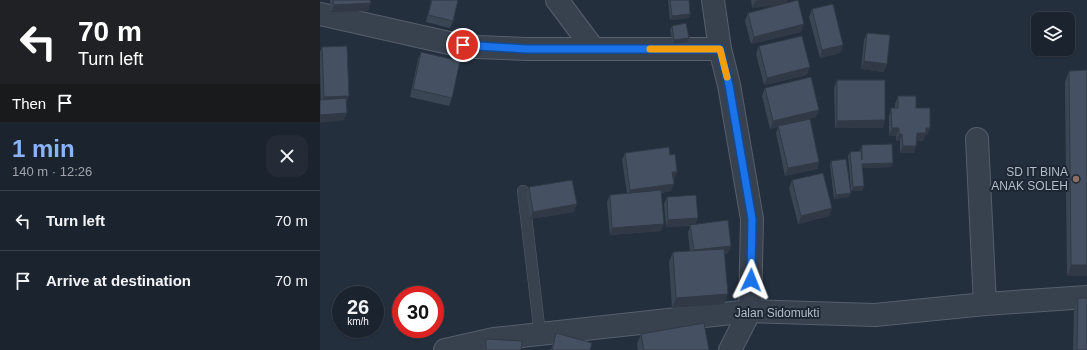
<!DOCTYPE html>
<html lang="en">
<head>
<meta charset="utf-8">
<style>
  :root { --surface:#1b232e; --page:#242b36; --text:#f1f3f6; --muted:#a0a4aa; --line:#39404a; --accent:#8ab4f8 }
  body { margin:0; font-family:Arial,sans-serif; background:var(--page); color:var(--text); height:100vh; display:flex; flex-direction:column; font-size:15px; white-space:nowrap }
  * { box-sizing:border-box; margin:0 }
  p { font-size:13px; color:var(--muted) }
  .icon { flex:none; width:22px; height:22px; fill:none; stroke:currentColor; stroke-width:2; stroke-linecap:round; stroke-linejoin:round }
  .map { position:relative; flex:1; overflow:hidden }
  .panel { display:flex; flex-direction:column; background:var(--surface); width:320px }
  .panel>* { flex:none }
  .guide { background:#202124; color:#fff; overflow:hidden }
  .fabs { position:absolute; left:711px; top:12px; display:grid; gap:8px }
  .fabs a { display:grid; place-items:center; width:44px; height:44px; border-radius:8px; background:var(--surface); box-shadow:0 1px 3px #0004,0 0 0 1px var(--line); font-size:20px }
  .speed { position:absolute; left:12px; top:286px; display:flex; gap:8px; font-size:20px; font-weight:700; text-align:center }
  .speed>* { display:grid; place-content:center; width:52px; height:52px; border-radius:50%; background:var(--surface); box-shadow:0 1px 3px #0004,0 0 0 1px var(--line); line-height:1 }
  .speed small { font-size:10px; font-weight:400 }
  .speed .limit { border:6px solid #d22; background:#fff; color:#111 }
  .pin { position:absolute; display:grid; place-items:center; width:34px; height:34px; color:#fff; margin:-17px; border:2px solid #fff; border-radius:50%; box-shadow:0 1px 4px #0007 }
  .me { position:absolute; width:44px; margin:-22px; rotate:2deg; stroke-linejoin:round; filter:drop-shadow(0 0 3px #0008) }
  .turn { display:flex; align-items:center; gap:14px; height:84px; padding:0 12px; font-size:18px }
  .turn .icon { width:52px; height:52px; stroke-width:2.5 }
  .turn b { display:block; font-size:28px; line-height:34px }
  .then { display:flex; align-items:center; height:38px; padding:0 12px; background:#0003; gap:8px; font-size:15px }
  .round { display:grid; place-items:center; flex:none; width:42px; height:42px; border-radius:12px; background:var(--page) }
  .headline { display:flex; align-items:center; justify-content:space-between; height:68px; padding:0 12px }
  h1 { font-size:24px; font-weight:800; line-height:30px; color:var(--accent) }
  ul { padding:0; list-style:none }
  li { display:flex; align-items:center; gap:12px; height:60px; padding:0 12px; border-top:1px solid var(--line) }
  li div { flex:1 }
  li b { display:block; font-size:15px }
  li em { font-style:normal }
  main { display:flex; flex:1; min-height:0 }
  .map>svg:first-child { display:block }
</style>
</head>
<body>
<main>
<section class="panel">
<div class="guide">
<div class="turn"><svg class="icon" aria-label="left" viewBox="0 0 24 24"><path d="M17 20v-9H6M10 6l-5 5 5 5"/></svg><div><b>70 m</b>Turn left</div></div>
<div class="then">Then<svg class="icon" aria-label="arrive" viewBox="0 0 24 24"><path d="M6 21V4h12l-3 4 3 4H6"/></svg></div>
</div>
<div class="headline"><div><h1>1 min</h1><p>140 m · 12:26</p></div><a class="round"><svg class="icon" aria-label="close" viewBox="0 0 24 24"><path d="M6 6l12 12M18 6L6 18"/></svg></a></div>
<ul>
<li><svg class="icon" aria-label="left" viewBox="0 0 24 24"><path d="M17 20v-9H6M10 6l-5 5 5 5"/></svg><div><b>Turn left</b></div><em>70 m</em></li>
<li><svg class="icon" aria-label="arrive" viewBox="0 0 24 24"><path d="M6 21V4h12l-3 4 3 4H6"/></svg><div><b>Arrive at destination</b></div><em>70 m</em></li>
</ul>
</section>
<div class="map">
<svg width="767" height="350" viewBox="0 0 767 350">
  <rect width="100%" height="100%" fill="#242f3e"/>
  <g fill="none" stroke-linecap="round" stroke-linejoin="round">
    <g stroke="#565f6c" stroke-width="12">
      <path id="lane" d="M203 191 220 334"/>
    </g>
    <g stroke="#565f6c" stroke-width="24">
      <path id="street" d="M237 0 273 48
        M393 0 400 49 409 85 432 219 430 311 410 350
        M0 14 129 43 157 47 206 49H400
        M657 139 665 304
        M125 350 174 339 430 311 555 315 665 304 767 297"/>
    </g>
    <use href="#lane" stroke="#38414e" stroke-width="11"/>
    <use href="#street" stroke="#38414e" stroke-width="22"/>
  </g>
  <path fill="#3b4654" d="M10 0H50L48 11 11 12Z
    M111 0H138L133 21 130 28 106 22Z
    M348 0H369L370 14 369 18 350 20Z
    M431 0H468L467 3 481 32 431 44 425 21 428 13 463 4 432 8Z
    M492 9 523 45 520 53 500 58 489 17Z
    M352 26 367 42 353 44 350 30Z
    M547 33 564 72 541 69 544 40Z
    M439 46 487 75 444 85 436 54Z
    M2 47 26 104 24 120 1 100 0 72V52Z
    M101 52 132 98 129 106 90 97 98 59Z
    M749 71 767 276H747L745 82Z
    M517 80 563 128H515L514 88Z
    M445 88 496 117 483 120 499 162 497 169 465 176 456 133 458 127 450 129 442 96Z
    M578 96 596 108 610 128 607 135H605L603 141H597L594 153H580V141H576V136H569V116L571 108H575V104Z
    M542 145 571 167 542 168 544 186 542 191H531L528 156 530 152 540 151Z
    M305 153 350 155 357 172 353 180 351 191 341 193V231L290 235 287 202 290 195 307 193 302 160Z
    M511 161 531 193 529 197 514 199 510 165Z
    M472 180 512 208 509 216 478 224 469 188Z
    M209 187 254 212 210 219 206 194Z
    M347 197 375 225 408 253 405 254 404 304 352 308 349 262 353 252 370 251 368 233 370 226 346 227 344 204Z
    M758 298 767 350H753L754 309Z
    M236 333 270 350H231Z
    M321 334 389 350H318L317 344Z
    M166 339 201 350H163L164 346Z"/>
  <path fill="#303945" d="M440 0H468L467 4 432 8 435 1Z
    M51 3 48 11 11 12 14 5Z
    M370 14 369 18 350 20 352 16Z
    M484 24 481 32 431 44 434 37Z
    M369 38 367 42 353 44 354 40Z
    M523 45 520 53 500 58 502 50Z
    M544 61 567 64 564 72 541 69Z
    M490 67 487 75 444 85 447 78Z
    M29 96 26 104 2 105 4 97Z
    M499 110 496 117 450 129 453 121Z
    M27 113 24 120 0 123V115Z
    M565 120 563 128H515L517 121Z
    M572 128H579L576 136H569Z
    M606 128H610L607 135H605L603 141H594L597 133Z
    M579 134H582L580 141H576Z
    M583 146H596L594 153H580Z
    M499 162 497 169 465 176 468 168Z
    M573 163 571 167 540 168 542 164Z
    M352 172H357L354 180H350Z
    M354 184 351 191 307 198 310 190Z
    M544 186 542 191H531L533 187Z
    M531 193 529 197 514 199 516 195Z
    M257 204 254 212 210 219 213 212Z
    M512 208 509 216 478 224 481 216Z
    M378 218 375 225 346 227 348 220Z
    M344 224 341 231 290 235 292 228Z
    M411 246 408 253 371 258 374 250Z
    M751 265H767V276H747Z
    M408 294 404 304 352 308 356 298Z"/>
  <path fill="#455162" stroke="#303945" d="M13 0H50L51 3 14 5Z
    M112 0H138L133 21 108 15Z
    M350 0H369L370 14 352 16Z
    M478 0 484 24 434 37 428 13Z
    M513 4 523 45 502 50 492 9Z
    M366 23 369 38 354 40 352 26Z
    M547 33 570 35 567 64 544 61Z
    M482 36 490 67 447 78 439 46Z
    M27 46 29 96 4 97 2 47Z
    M101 52 140 61 132 98 93 89Z
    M767 70V265H751L749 71Z
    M491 77 499 110 453 121 445 88Z
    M517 80H565V120L517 121Z
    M578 96H596V108H610V128H606V133H597L596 146H583L582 134H579V128H572L571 108H578Z
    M26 98 27 113 0 115V100Z
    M490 119 499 162 468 168 458 126Z
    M572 144 573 163 542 164 544 186 533 187 530 152 541 151 542 160V145Z
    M349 147 350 155 355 154 357 172H352L354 184 310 190 305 153Z
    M526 159 531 193 516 195 511 161Z
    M503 173 512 208 481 216 472 180Z
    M252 180 257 204 213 212 209 187Z
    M341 190 344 224 292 228 290 195Z
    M376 195 378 218 348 220 347 197Z
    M408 220 411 246 374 250 370 225Z
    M404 249 408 294 356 298 353 252Z
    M758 298H767V350H757Z
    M384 323 389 350H324L321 334Z
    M236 333 272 343 270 350H232Z
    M166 339 202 341 201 350H166Z"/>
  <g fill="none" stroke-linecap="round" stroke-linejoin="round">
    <g stroke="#114b97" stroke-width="10">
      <path id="route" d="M143 45 206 49H400L409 85 432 219 431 280"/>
    </g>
    <use href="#route" stroke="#1a73e8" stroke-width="7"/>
    <path stroke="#f59e0b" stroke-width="7" d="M330 49H400L407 77"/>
  </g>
  <circle fill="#8d6e63" stroke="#1d2633" stroke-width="1.5" cx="756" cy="179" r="4"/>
  <g text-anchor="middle" stroke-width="4" stroke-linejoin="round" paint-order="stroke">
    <g font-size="12" fill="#b4bcc9" stroke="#1d2633" text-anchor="end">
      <text x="748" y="176">SD IT BINA<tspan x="748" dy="14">ANAK SOLEH</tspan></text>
    </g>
    <g font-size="12" fill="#b4bcc9" stroke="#1d2633">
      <text x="457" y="317">Jalan Sidomukti</text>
    </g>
  </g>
</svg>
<div class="fabs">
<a><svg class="icon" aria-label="layers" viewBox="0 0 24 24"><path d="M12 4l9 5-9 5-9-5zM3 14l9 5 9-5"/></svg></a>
</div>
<div class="speed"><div>26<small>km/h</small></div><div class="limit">30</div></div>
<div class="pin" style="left:143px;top:45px;background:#d93025"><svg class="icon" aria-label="arrive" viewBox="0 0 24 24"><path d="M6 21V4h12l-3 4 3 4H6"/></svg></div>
<svg class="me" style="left:431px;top:280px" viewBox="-20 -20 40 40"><path d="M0-17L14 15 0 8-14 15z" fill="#1a73e8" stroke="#fff" stroke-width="4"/></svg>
</div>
</main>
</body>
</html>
